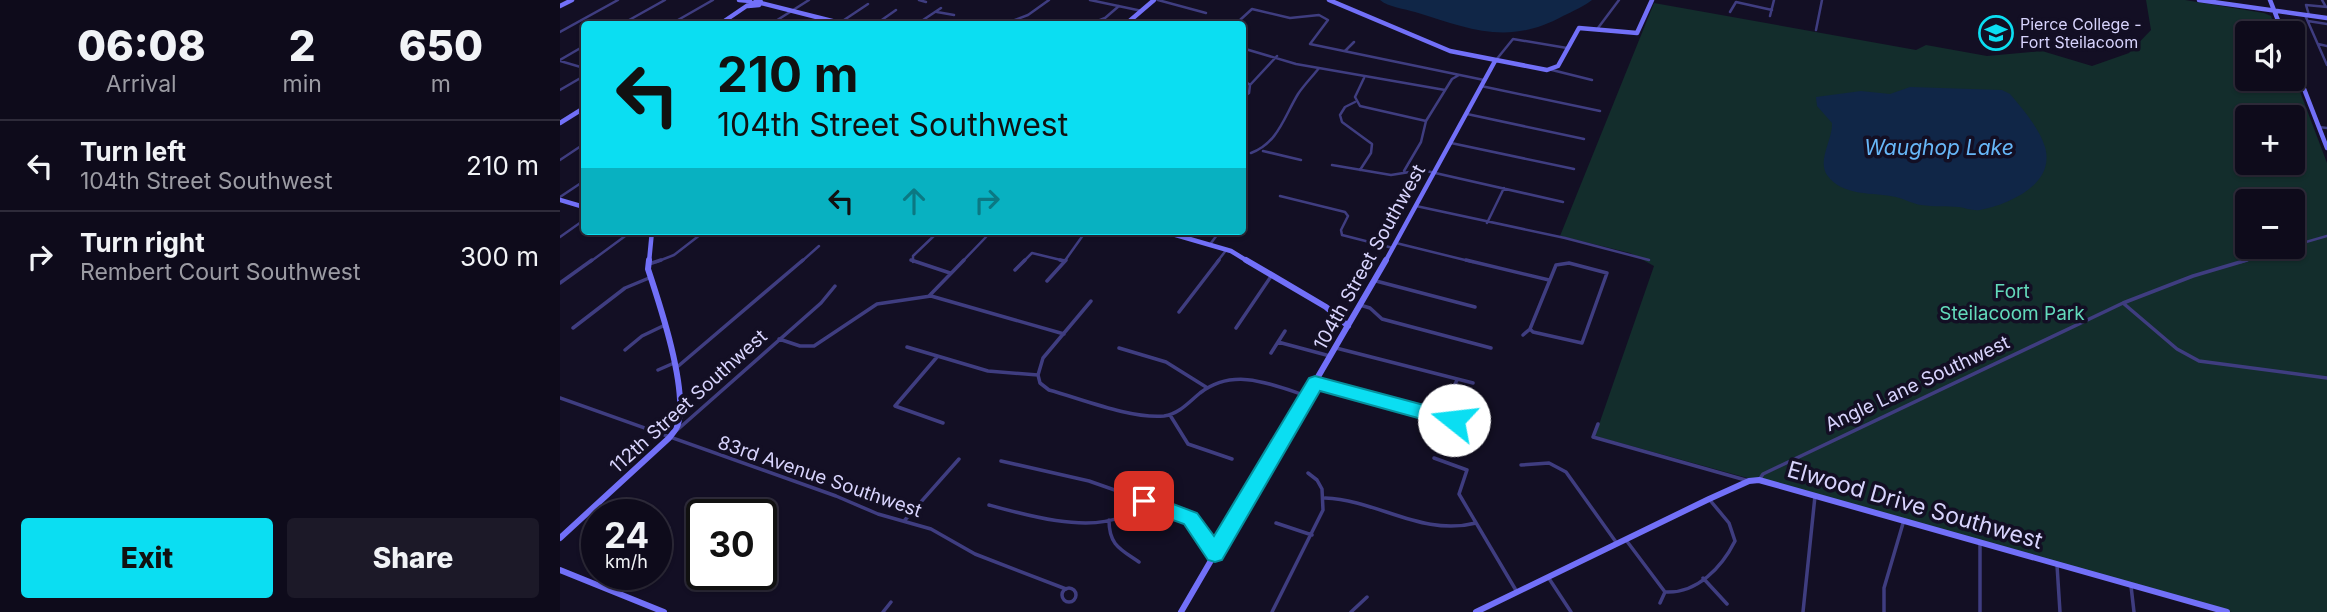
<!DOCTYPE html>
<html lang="en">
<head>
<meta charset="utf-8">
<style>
  :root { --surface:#0e0b1b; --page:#1c1928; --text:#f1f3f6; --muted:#9b9ba3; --line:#2e2b3a; --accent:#0bdef2 }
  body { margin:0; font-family:Inter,sans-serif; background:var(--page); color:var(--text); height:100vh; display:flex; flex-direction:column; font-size:26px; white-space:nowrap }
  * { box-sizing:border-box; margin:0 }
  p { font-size:23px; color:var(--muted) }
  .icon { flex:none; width:38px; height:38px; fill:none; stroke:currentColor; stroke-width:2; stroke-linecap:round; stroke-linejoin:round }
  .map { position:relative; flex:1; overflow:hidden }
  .drawer { display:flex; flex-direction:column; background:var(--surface); width:560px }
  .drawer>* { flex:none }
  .banner { position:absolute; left:21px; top:21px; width:665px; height:214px; border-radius:7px; box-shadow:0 2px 5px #0004,0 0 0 2px var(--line); background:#0bdef2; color:#111; overflow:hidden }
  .tools { position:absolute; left:1675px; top:21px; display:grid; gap:14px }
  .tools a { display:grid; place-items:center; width:70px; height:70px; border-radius:7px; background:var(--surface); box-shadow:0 2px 5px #0004,0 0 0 2px var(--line); font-size:35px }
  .speed { position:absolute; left:21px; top:499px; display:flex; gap:14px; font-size:35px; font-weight:700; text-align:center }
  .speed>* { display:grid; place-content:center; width:91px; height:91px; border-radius:50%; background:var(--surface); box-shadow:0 2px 5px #0004,0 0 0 2px var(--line); line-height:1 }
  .speed small { font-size:18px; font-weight:400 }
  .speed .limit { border:4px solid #111; border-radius:10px; background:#fff; color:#111 }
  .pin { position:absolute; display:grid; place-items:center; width:60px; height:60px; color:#fff; margin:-30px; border-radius:14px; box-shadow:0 4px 10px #0006 }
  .me { position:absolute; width:77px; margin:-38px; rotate:286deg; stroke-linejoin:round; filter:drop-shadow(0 0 5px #0008) }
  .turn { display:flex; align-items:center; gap:24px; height:147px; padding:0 21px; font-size:32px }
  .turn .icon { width:91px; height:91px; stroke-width:2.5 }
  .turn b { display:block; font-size:49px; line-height:60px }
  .lanes { display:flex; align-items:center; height:66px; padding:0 21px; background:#0003; justify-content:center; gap:35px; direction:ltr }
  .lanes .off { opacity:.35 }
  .eta { display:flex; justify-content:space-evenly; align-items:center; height:119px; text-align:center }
  .eta b { font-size:42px; font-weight:800; line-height:49px }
  .button { display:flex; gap:14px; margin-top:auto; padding:14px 21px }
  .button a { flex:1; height:80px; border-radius:7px; background:var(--accent); color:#111; font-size:28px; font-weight:800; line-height:80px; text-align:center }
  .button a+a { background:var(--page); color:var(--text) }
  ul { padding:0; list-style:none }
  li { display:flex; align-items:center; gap:21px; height:91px; padding:0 21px; border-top:2px solid var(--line) }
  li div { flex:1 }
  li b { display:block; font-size:26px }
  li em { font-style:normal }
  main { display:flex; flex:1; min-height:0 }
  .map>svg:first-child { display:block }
</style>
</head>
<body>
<main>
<section class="drawer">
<div class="eta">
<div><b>06:08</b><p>Arrival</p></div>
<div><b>2</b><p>min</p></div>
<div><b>650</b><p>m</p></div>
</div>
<ul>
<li><svg class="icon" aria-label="left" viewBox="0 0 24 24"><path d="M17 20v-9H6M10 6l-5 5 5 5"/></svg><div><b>Turn left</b><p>104th Street Southwest</p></div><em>210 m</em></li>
<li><svg class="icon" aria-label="right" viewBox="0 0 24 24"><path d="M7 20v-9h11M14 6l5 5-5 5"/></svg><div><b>Turn right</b><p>Rembert Court Southwest</p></div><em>300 m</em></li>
</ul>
<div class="button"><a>Exit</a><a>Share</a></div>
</section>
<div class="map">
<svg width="1767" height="612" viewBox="0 0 1767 612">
  <rect width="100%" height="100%" fill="#130f24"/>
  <path fill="#132d2c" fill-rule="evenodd" d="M1586 0H1625L1704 13 1711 16 1717 33H1687V79H1732L1733 73 1767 163V612H1672L1035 436 1094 266 1070 253 1000 236 1094 3 1356 50 1366 45 1427 56 1482 51 1532 66 1569 53 1591 30ZM1687 117H1732V163H1687ZM1687 201H1732V247H1687Z"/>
  <path fill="#102647" d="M820 0H1032C1023 7 1013 11 1003 16 948 46 910 29 855 12 845 9 828 7 820 0Z
    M1350 87 1442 90 1450 94C1462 108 1480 129 1485 147 1496 185 1447 205 1420 210 1413 211 1405 208 1399 207 1386 206 1374 207 1361 205 1353 204 1345 199 1336 197 1314 192 1282 197 1267 175 1257 160 1273 139 1272 123L1257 106 1256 97 1301 91 1330 94Z"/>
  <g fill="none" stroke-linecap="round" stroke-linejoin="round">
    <path stroke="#3f3d80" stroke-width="2.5" d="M359 0 366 2
      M530 0 582 11
      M598 0 646 13
      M1762 0 1766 7
      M377 12 394 15
      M1170 12 1176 2 1212 10
      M1745 15 1767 65
      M1749 15 1746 5 1767 7
      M1210 16 1214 0
      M680 20 692 9 730 18 759 15 768 20 750 44 924 80
      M1748 21 1767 24
      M281 22 308 4
      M570 22 582 24
      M62 24 105 0
      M111 24 153 0
      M211 24 249 0
      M316 24 336 10
      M357 24 381 8
      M444 24 468 15 489 0
      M530 24 545 18 559 6
      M1038 28 1059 0
      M1256 30 1262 0
      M0 32 58 0
      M1758 44 1767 46
      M682 48 736 64 885 90
      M785 51 794 42
      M0 60 24 46
      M936 60 953 39 1007 48
      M0 61 24 68
      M992 70 1032 80
      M804 78 795 97 800 106 866 121
      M682 79 690 85
      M921 86 1040 111
      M0 90 24 76
      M682 98 689 93 690 85 717 56
      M795 102 785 107 780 115 782 122 812 144 811 153 800 170
      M907 114 1024 139
      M1759 127 1767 128
      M891 143 1014 169
      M703 151 741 160
      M691 153C718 143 724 117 738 94 744 85 752 77 759 68
      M0 160 24 144
      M772 165 831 175 862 170 1003 202
      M844 171 861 142 866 121 892 79 899 75
      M720 196 785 212 788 216 781 230 782 235 833 248
      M0 197 24 181
      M856 206 1005 238 1089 260
      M927 223 944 188
      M0 237 24 220
      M651 243 660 231
      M836 243 913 262
      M1732 246 1767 236
      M30 262 72 231
      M96 262 114 255 145 231
      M241 262 259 246
      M353 262V256L379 231
      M402 262 426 237
      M463 262 472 253 505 261
      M504 262 526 231
      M657 262 667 249
      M1681 262 1729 247"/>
    <path stroke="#3f3d80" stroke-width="3.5" d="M351 260 390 273
      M500 260 505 261
      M906 260 989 280
      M1009 263 1047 273 1022 343 973 332 970 329 996 265Z
      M89 264 101 260
      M455 270 465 260
      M487 281 506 260
      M816 281 915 307
      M0 283 32 260
      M369 296 404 260
      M1563 303 1617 349 1639 361 1767 378
      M800 305 810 308 822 319 931 348
      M619 312 659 260
      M13 328 65 288 89 278
      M676 328 712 275
      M963 335 970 329
      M219 339 240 346H254L317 304 371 296 504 334
      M718 342 770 356
      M347 347 428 371 478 375
      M559 348 606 362 646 387
      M776 348 913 383
      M65 350 82 336 105 325
      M711 353 725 331
      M377 357 335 406 383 423
      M116 368 243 260
      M98 370 114 363
      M478 375 480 383 489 390C522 399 571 419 604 416 619 414 629 402 640 393 674 367 711 384 747 396
      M478 375 483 358 531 301
      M755 383 894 420
      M0 398 276 496 318 514 371 529 415 554 506 589
      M610 415 628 444 672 459
      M880 416 897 380
      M1038 424 1033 437 1189 481
      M116 431 261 303 275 286
      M874 458 907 470 899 494 957 592
      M441 461 529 481 623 514 635 523 655 553
      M961 465 989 463 1006 472 1056 542
      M1199 480 1203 474 1563 303 1633 276 1687 260
      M765 498C818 500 862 537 916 523
      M429 505C465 515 525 532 561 517 569 513 577 506 584 501
      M549 520C549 545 560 549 579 562
      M344 521 399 459
      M716 523 752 535
      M96 526 109 528 96 541
      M1066 540 1105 592C1137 594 1162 567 1175 541L1169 523 1149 499
      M1420 544V612
      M1497 565 1500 612
      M988 577 1011 612
      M1143 578 1167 604
      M42 586 53 576 61 574
      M1571 586 1574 612
      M502 595a7 7 0 1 1 14 0a7 7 0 1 1-14 0Z
      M1100 603 1105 592
      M323 612 331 602
      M712 612 763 510 762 489 757 480 748 473
      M791 612 807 597
      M1243 612 1255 496
      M1324 612V588L1344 520"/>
    <path stroke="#7270f8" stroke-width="4.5" d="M179 0 190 1
      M769 0 890 51 987 70 998 66 1019 28 1077 33 1092 0
      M1639 0 1767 18
      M1710 0 1723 33
      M197 1 201 2 199 5 188 6 199 0
      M201 3 284 24
      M0 6 12 0
      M160 24 188 5
      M566 24 594 0
      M1732 58 1767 148
      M0 123 24 108
      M0 200 24 207
      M602 231 671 251 689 262
      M89 262 92 231
      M825 262 935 61"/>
    <path stroke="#7270f8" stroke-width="6" d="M686 260 766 307 788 326
      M0 538 109 438C112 434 117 429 118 424 128 389 100 305 88 269L89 260
      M0 570 104 612
      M621 612 826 260
      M916 612 1149 499 1189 481 1199 480 1667 612"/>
  </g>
  <path fill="#0bdef2" stroke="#07909d" stroke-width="2" d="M755 376 894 413 900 415 903 420 900 425 894 428 760 391 662 560 655 562 648 560 624 524 577 507 575 501 577 495 584 493 637 513 654 536 749 378Z"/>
  <defs>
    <g id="university-ring" transform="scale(1.75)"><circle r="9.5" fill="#130f24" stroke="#0bdef2" stroke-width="1.5"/><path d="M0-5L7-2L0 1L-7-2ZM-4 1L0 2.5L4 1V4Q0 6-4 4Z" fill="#0bdef2"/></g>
  </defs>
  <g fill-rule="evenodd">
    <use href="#university-ring" x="1436" y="33"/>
  </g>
  <g text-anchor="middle" stroke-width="7" stroke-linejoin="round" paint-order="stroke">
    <g font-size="16" fill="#d8d4fd" stroke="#130f24" text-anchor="start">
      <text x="1460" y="30">Pierce College -<tspan x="1460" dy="18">Fort Steilacoom</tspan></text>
    </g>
    <g font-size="19" fill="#d8d4fd" stroke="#130f24">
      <text transform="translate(809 257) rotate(-61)" y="7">104th Street Southwest</text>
      <text transform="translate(1357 383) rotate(-25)" y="7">Angle Lane Southwest</text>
      <text transform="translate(128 401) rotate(-42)" y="7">112th Street Southwest</text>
      <text transform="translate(260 476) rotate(19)" y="7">83rd Avenue Southwest</text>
    </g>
    <g font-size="19" fill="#63dabb" stroke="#130f24">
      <text x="1452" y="298">Fort<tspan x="1452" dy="22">Steilacoom Park</tspan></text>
    </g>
    <g font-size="21" font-style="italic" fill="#67b7f8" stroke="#130f24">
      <text x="1379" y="155">Waughop Lake</text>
    </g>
    <g font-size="23" fill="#d8d4fd" stroke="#130f24">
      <text transform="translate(1355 505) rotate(16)" y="8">Elwood Drive Southwest</text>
    </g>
  </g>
</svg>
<div class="tools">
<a><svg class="icon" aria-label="sound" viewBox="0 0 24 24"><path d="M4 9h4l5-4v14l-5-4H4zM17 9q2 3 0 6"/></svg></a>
<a>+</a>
<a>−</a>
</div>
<div class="speed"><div>24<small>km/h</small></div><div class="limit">30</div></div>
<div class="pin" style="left:584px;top:501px;background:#d93025"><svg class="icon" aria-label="arrive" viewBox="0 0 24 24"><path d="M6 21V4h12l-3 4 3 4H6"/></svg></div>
<svg class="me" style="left:894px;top:420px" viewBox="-20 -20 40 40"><circle r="19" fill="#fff"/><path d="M0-13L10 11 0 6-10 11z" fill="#0bdef2"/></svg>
<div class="banner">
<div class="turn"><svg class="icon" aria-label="left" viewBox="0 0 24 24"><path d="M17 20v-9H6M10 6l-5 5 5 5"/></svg><div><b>210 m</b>104th Street Southwest</div></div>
<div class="lanes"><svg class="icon" aria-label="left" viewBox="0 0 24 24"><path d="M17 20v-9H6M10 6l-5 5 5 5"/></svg><svg class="icon off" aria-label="ahead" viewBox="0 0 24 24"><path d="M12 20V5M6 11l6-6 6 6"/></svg><svg class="icon off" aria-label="right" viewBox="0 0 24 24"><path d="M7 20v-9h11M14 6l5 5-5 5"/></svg></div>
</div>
</div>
</main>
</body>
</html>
